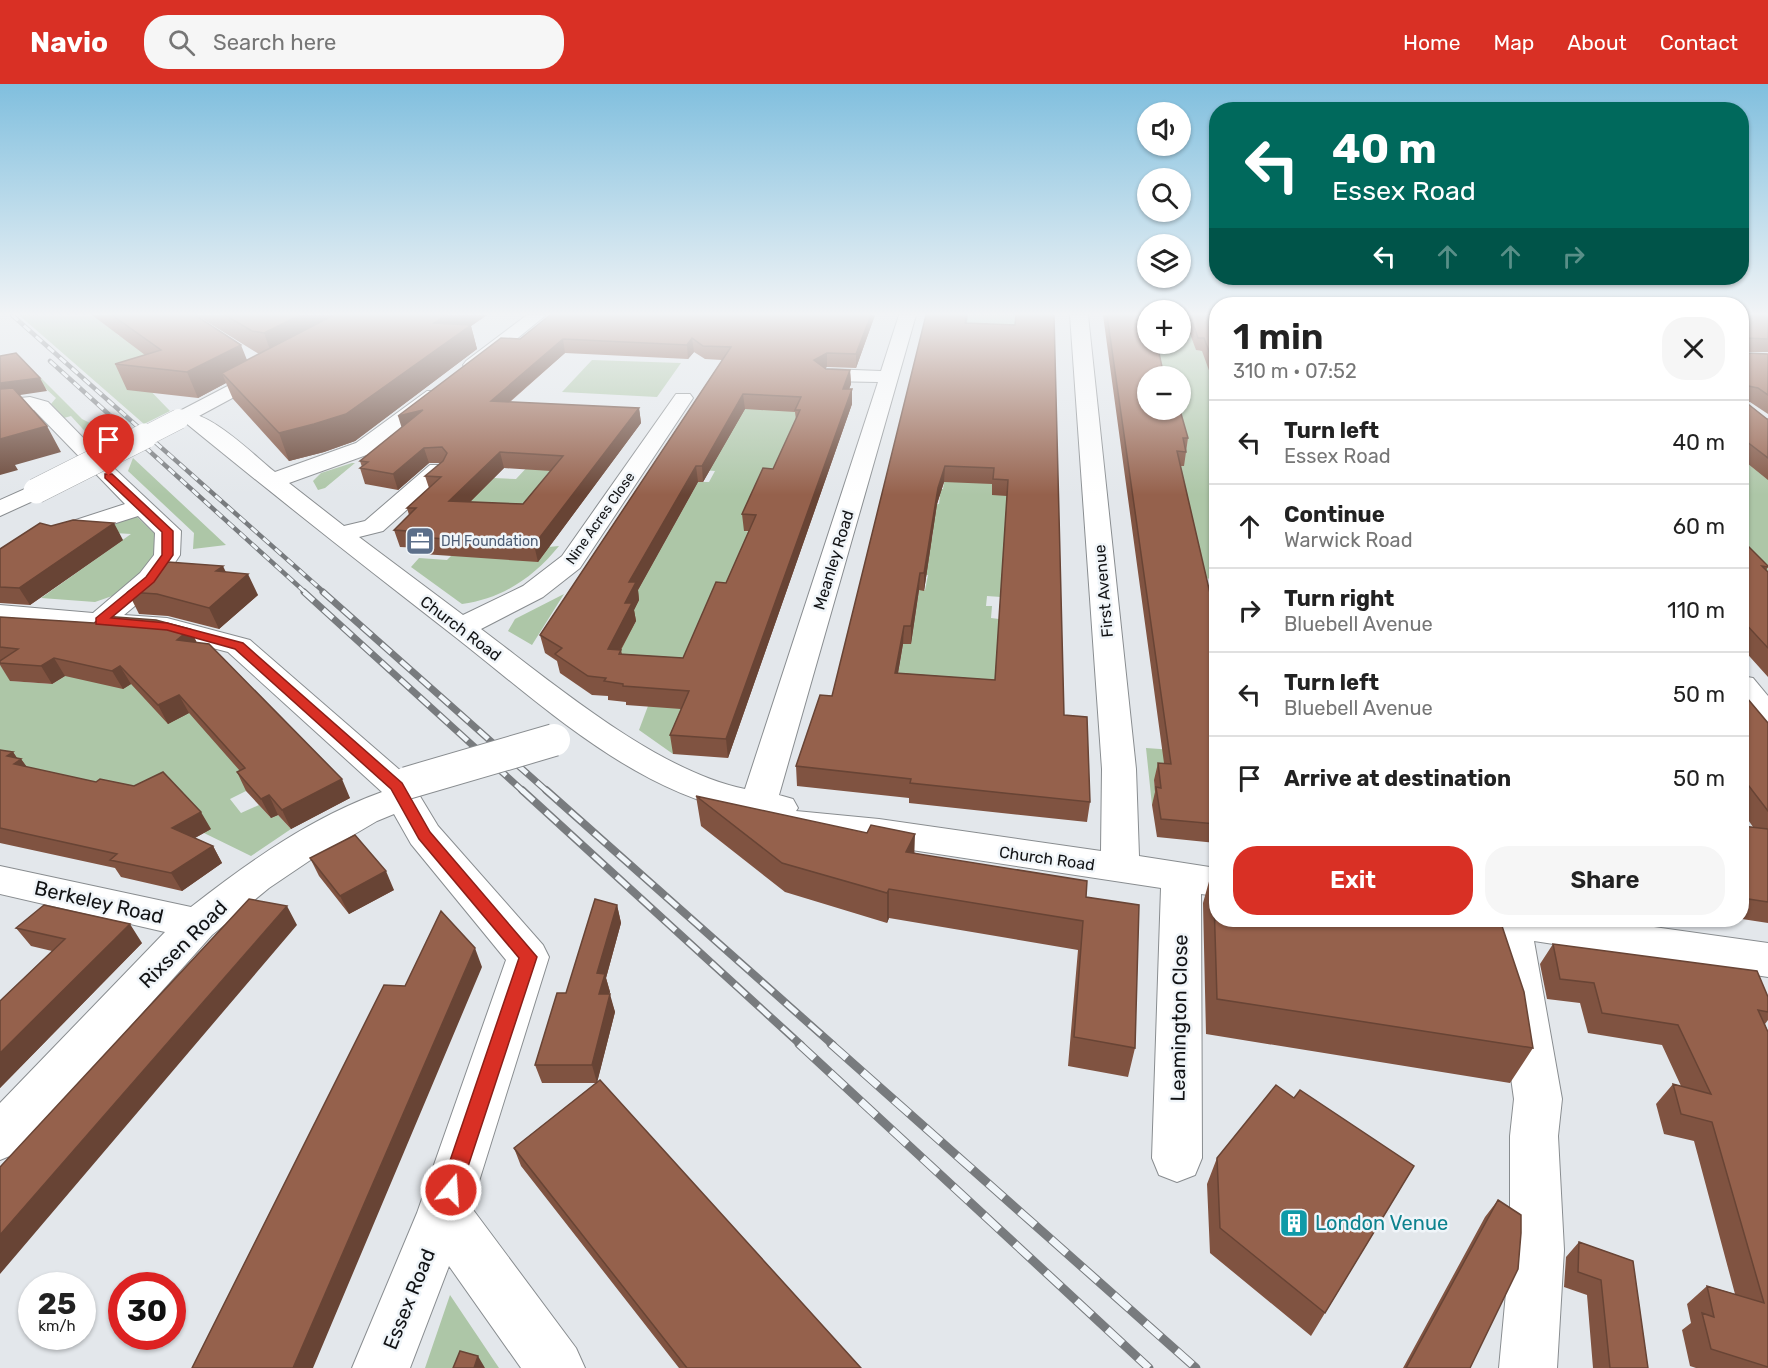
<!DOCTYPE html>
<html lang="en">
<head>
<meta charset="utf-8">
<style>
  :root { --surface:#fff; --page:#f6f6f6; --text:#222; --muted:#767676; --line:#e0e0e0; --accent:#d93025 }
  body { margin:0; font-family:Rubik,sans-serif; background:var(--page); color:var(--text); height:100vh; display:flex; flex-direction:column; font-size:22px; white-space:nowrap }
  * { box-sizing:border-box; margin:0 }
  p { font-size:20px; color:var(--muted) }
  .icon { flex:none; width:33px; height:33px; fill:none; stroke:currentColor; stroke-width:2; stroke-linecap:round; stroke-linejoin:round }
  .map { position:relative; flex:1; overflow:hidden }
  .panel { position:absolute; left:1209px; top:213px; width:540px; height:630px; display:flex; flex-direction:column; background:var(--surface); border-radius:24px; box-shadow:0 2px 4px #0004 }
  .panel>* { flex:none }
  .hud { position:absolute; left:1209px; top:18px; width:540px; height:183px; border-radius:24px; box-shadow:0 2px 4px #0004; background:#00695c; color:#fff; overflow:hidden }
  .buttons { position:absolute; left:1137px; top:18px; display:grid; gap:12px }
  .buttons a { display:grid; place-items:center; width:54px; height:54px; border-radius:50%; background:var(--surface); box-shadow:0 2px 4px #0004; font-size:30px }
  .speed { position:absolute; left:18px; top:1188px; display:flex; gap:12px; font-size:30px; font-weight:700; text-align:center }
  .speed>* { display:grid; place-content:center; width:78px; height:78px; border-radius:50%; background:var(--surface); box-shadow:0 2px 4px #0004; line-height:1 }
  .speed small { font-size:15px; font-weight:400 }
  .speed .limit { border:9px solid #d22; background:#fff; color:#111 }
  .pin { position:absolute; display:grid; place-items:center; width:51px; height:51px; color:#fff; margin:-62px -26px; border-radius:50% 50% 50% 0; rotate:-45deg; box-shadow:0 0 6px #0007 }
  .pin .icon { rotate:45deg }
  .me { position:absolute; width:66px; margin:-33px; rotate:18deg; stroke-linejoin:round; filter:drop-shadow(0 0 4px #0008) }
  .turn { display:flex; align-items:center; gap:21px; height:126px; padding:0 24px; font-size:27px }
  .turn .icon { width:78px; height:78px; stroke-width:2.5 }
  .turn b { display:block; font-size:42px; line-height:51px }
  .lanes { display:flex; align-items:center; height:57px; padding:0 24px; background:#0003; justify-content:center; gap:30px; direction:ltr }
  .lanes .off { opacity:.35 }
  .round { display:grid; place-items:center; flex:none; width:63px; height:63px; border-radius:24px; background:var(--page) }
  .head { display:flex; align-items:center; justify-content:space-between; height:102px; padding:0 24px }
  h1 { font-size:36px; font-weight:600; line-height:45px }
  .button { display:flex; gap:12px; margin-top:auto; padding:12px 24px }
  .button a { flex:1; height:69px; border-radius:24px; background:var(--accent); color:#fff; font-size:24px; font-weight:600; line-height:69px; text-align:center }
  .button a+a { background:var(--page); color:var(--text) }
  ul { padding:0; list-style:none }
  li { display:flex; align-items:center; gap:18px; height:84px; padding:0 24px; border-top:2px solid var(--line) }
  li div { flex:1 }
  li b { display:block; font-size:22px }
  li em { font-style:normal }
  header { display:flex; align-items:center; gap:36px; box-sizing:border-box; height:84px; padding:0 30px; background:var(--accent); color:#fff }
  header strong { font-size:28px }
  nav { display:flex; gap:33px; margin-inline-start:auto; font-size:21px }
  .search { width:420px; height:54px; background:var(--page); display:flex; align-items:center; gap:15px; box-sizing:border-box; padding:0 21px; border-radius:24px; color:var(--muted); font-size:22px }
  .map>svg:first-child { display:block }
</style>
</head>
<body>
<header>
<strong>Navio</strong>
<div class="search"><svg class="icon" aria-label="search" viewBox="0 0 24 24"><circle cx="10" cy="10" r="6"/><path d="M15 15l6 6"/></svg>Search here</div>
<nav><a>Home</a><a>Map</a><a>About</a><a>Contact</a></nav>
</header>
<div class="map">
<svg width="1768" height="1284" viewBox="0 0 1768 1284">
  <rect width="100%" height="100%" fill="#e3e7eb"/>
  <path fill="#adc6a7" d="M19 231 100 232 119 252 144 246 161 266 141 297 170 327 144 340Z
    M959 231H1019L1001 513 987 512 986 522H992L991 534 999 535V542L1029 544 998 549 997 565 1029 568V572L997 570 994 617 895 608 903 560H911L919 506H925L928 491 915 490 933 451 928 419 939 420 940 412H929L930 404 943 405 944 398Z
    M1181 231H1191L1196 266 1203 267 1216 294 1213 296 1216 307V495L1200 494 1161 326H1180V292H1148V260H1180Z
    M592 276 681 279 657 313 562 308Z
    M41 294 82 335 106 347 113 355H92L71 332 64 334 51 320 56 314 45 304 14 311 0 307 6 302Z
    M739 318 802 328 744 447 758 448 703 597 673 670 639 646 648 622 582 562 625 557 636 537 621 536 698 398H709L715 387 702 386C725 364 730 349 739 318Z
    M547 362 585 364 528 437 445 442 494 394 516 395Z
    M133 374 226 461 193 465 194 449 128 387Z
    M1742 375 1753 377 1768 393V529L1742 488Z
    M352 379H355L325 404 318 406 313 397 321 389Z
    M133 429 158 453 153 478 115 511 95 518 41 514 131 450 98 448Z
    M559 462C534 493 502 515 462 520L411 483 419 474 447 476 451 472Z
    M564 510 532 561 508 547 515 535Z
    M0 581 11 597 52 600 65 592 138 595 192 628 254 703 230 715 241 729 259 721 271 734 278 731 291 745 251 772 204 749 198 731 188 719 0 691Z
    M1146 664 1216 669 1154 696 1157 721H1152Z
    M450 1211 499 1284H425Z"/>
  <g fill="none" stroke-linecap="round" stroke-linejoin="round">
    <g stroke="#898d90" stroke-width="2">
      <path id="minor" d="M527 231H546L480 285H466L463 281 466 277Z
        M899 231H916L779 711 793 715 798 724 796 727 879 735 1101 767 1102 685 1070 231H1088L1136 685 1139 772 1216 784V812L1201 810 1202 1074 1195 1091 1177 1098 1159 1091 1152 1074 1161 804 879 761 772 751C758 747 748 742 741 728 630 705 541 620 454 552 364 482 275 412 187 340L176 337 172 333 176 329C205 321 252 370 275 388L356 359 427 307H441L444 311 441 315 372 369 289 399 344 442 365 437 430 381H446L450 386 446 391 383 447 359 453 463 531 523 502 562 472 676 310H690L693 314 580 484 543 513 481 545C553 599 656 687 745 705L878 298 827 297 817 291 827 285 881 287Z
        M30 313 48 318 100 371 181 447 180 471 160 501 124 531 167 534 250 556 409 694 438 742 543 861 549 873 471 1123 576 1264 585 1284H521L449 1182 410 1284H352L417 1129 506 876 411 760 394 730 377 737 309 777 269 804 212 851 17 1069 0 1076V1019L165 848 0 810V782L191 823C250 777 312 733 382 708L228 568 166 552 0 539V521L93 529 140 489 154 471 155 449 138 432 69 454 60 457 51 454 47 449 51 444 125 420 34 326 0 328V316Z
        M1742 592 1753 594 1768 612V642L1756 639 1742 621Z
        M1478 836H1604L1768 859V893L1534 857 1562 1015 1558 1052 1564 1166 1557 1284H1499L1510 1166V1052L1514 1015 1491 850 1484 847Z"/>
    </g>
    <g stroke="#898d90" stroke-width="2">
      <path id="major" d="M268 281 278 287 275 291 186 339H172L168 335 172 331Z
        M36 400 44 402 48 407 44 412 0 432V416Z"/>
    </g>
    <use href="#minor" fill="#fff" fill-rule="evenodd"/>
    <use href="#major" fill="#fff" fill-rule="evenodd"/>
    <g stroke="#787b7e" stroke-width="4.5">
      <path id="rail-far3" d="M12 231 325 509
        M50 277 306 509"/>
    </g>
    <g stroke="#787b7e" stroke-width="7">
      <path id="rail-far2" d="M304 508 524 708
        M323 508 548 708"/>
    </g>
    <g stroke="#787b7e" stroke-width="8">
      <path id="rail-far1" d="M522 706 801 961
        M546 706 833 961"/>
    </g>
    <g stroke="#787b7e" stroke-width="9">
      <path id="rail" d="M799 960 1149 1284
        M831 960 1196 1284"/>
    </g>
    <use href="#rail-far3" stroke="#f0f5f9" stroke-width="3" stroke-dasharray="8" stroke-linecap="butt"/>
    <use href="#rail-far2" stroke="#f0f5f9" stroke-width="4.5" stroke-dasharray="13" stroke-linecap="butt"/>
    <use href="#rail-far1" stroke="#f0f5f9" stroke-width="5" stroke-dasharray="16" stroke-linecap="butt"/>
    <use href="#rail" stroke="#f0f5f9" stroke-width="7" stroke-dasharray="21" stroke-linecap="butt"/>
    <g stroke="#898d90" stroke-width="34" stroke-linecap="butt">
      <path id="minor-bridge" d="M407 699 554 656"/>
    </g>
    <g stroke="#898d90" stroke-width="21" stroke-linecap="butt">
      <path id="major-bridge-far1" d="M142 354 179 335"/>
    </g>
    <g stroke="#898d90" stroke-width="26" stroke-linecap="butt">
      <path id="major-bridge" d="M36 407 145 352"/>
    </g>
    <use href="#minor-bridge" stroke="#fff" stroke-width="32"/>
    <use href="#major-bridge-far1" stroke="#fff" stroke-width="20"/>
    <use href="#major-bridge" stroke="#fff" stroke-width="25"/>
  </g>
  <path fill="#805341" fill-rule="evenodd" d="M92 231H195L247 276 259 270 196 231H487L471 242 477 265 355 357 324 368 289 377 233 315 226 299 198 314 127 306 115 280 145 271Z
    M875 231 856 284 827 283 825 284 826 285 850 286 851 300 849 305H852V320L728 674 673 670 670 651 681 625 626 621V618L608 616V612L592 611 560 589 557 577 545 569 540 551 722 276 705 275 694 268 688 275 565 269 510 318 639 324 641 339 538 478 423 470 421 464 400 463 394 446 409 431 407 424 429 404 425 392 441 379H429L398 406 365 400 360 384 362 383 360 377 520 255ZM745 325 795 328 796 336 773 385 742 430 744 447H749L726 499 683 574 622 570 621 566 636 537 634 526 639 516 638 506 698 398H703ZM504 384 551 387 523 420 470 418Z
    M968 231 967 239 1015 241 1064 631 1090 718 1087 738 909 719V714L797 702 796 682 832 612ZM944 398 992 400V411L1007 412 995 596 898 589 903 560H911L919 506 924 507 937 420Z
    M1103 231H1148V292L1188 354 1184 382H1180L1216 535V759L1157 753 1152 721 1155 708 1154 696 1158 679H1164Z
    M1183 231H1216V306L1202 267 1196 266Z
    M1742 231H1768V268H1747V269L1768 270V330L1750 318H1748V320L1767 335H1768V396L1742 375Z
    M51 442 123 456 30 521 0 519V465Z
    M1742 456 1768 482 1766 487 1768 488V593L1742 564Z
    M226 488 258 511 219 545 168 532 139 530 128 508Z
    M0 533 190 545 197 559 350 714 291 745 278 731 271 734 246 707 237 688 240 687 189 629 168 640 131 600 123 605 65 592 52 600 10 597 0 581Z
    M1742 608 1768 639V839L1742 835V742L1753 743 1742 727Z
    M0 666 13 668 17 674 21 675 27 683 211 745 195 754 213 762 222 779 182 807 121 793 115 784 0 759Z
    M696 712 1086 813 1135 964 1128 993 1068 982 1078 866 889 834 887 839 785 808 701 742Z
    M310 774 394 806 349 830 319 792Z
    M1213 783 1533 964 1510 999 1206 950 1203 819Z
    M617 821 621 839 606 894 610 908 609 910 615 928 597 998 861 1284H679L521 1082 514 1064 596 999H542L535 981 566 909Z
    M16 844 142 859 0 1004V917L52 867 31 862Z
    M1553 860 1768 913V936L1765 940 1768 948V1284H1696L1690 1282 1682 1246 1691 1239 1687 1220 1707 1202 1735 1210 1694 1057 1664 1050 1656 1020 1673 1000 1681 1002 1662 961 1588 949 1580 919 1547 915 1540 880Z
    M1294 1014 1414 1082 1311 1252 1210 1169 1207 1100 1217 1074Z
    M1498 1116 1470 1284H1403L1485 1133Z
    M1579 1158 1633 1177 1648 1284H1593L1587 1211 1564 1203 1566 1173Z"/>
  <path fill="#684435" d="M300 231H337L273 274 264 249Z
    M446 231H487L471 242 477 265 355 357 324 368 289 377 279 349Z
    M871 231H875L856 284V270Z
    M692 254 694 268 688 275 687 261Z
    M563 255 565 269 494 331 491 317Z
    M241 261 251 286 222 289 226 299 198 314 187 288Z
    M827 269V283L815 290 814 276Z
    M850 286 851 300 844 319 843 305Z
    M40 294 47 307 0 314V299Z
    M852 305V320L728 674 726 655Z
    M743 310 745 325 703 398 702 382Z
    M639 324 641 339 538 478 534 461Z
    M423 326 403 348 398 332Z
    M47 342 61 368 15 381 18 386 0 391V355Z
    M424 364 429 379 398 406 393 390Z
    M500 368 504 384 454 434 449 417Z
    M696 382 698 398 638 506 639 516 634 526 636 537 611 583 608 565 625 519 629 498Z
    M945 382 944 398 937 420 924 507V489L938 404Z
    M114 439 123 456 30 521 19 504Z
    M223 482 233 503 216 487Z
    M920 489 919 506 911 560V542Z
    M248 490 258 511 219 545 209 524Z
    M904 542 903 560 895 607V589Z
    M190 545 199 563 177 556Z
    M54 574 65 592 52 600 41 582Z
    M120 582 131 600 123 605 112 587Z
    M179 611 189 629 168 640 158 621Z
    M13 668 19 677 21 675 33 692 26 697 7 672Z
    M342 695 350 714 291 745 282 726Z
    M269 711 278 731 271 734 261 715Z
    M201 728 211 745 182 761 172 744Z
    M915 750 914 779 906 768Z
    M213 762 222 779 182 807 171 789Z
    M386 787 394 806 349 830 340 812Z
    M889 805V834L887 839V809Z
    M617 821 621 839 606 894 610 908 604 928 599 910 597 889Z
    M287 822 297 841 0 1190V1151Z
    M130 840 142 859 0 1004V969Z
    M475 864 482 883 313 1284H293Z
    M610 910 615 928 597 999 592 981Z
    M478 1272 485 1284H474Z"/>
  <path fill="#95614c" stroke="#684435" stroke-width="1.5" fill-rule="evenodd" d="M112 231H195L241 261 187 288 115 280 161 266Z
    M225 231H300L264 249 252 247Z
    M334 231H446L434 239 471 241 346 330 314 340 279 349 222 289Z
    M550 231H871L856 270 827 269 814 276 826 285 850 286 843 305H852L726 655 670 651 689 607 623 602V600L604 597 606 594 588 592 555 570 562 564 540 551 731 263 703 262 692 254 687 261 563 255 491 317 639 324 534 461 417 453 422 448 394 446 416 424H407L441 393 425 392 443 377 447 369 442 363 424 364 393 390 360 384 368 378 360 377 423 326 398 332 501 254 520 255ZM743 310 801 313 795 326H800L773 385 763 384 742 430 756 431 726 499 716 498 683 574 619 570 621 566 608 565 632 519H625L636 498H629L696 382H702ZM500 368 563 372 523 420 449 417Z
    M926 231H967L965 239 1015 241 1016 231H1054L1064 631 1087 633 1090 718 910 699 911 695 796 682 820 611 832 612ZM945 382 994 384 993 395 1008 396 995 596 895 589 904 542H911L920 489H924L938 404Z
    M1107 231H1148V260H1157L1164 292H1148V326H1180L1188 354H1183L1186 368 1177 367 1216 535V740L1161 735 1156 703 1161 704 1158 679 1171 680Z
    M1190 231H1216V286L1204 254H1198Z
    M1742 231H1768V255L1747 254V269L1768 270V311L1758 304 1748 302V320L1767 335H1768V374L1742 354Z
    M16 269 40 294 0 299V272Z
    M13 304 47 342 0 355V305Z
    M73 436 114 439 19 504 0 503V465L40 439 51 442Z
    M1742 456 1768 482V483L1762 482 1768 488V564L1742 536Z
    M168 478 223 482 216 487 248 490 209 524 157 510 128 508Z
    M103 532 156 536 190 545 177 556 209 560 342 695 282 726 269 711 261 715 237 688 245 684 179 611 158 621 120 582 112 587 54 574 41 582 0 579V577L18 565 0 563V533L94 539Z
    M1742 608 1768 639V727L1742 693Z
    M0 666 13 668 7 672 21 675 14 680 96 698 100 695 134 702 163 688 201 728 172 744 213 762 171 789 110 776 117 770 0 744Z
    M696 712 867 749 871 741 915 750 906 768 1087 797 1086 813 1139 821 1135 964 1074 953 1083 837 889 805 887 809 782 779Z
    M1742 742 1768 745V818L1742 814Z
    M355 751 386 787 340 812 310 774Z
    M1213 783 1216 784V836H1500L1524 908 1533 964 1217 915Z
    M249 815 287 822 0 1151V1083Z
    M595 815 617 821 597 889 605 890 599 910H610L592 981H535L557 909H566Z
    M44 821 130 840 0 969V917L65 855 16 844Z
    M441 827 475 864 293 1284H192L384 901 405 902Z
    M1553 860 1757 887 1768 913V928L1758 926 1768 948V1283L1711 1265 1702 1229 1714 1233 1707 1202 1764 1219 1712 1038 1681 1030 1673 1000 1711 1010 1678 941 1602 929 1594 899 1560 895Z
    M600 996 861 1284H687L514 1064Z
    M1276 1001 1294 1014 1300 1006 1414 1082 1325 1229 1220 1144 1217 1074Z
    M1498 1116 1521 1131V1149L1518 1185 1470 1284H1406Z
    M1579 1158 1633 1177 1648 1284H1610L1601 1196 1578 1188Z
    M460 1267 478 1272 474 1284H453Z"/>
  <linearGradient id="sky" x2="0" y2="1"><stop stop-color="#80bfde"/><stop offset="0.56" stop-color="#f2f4f6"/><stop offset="1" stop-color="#f2f4f6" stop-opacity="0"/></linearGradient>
  <rect width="1768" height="411" fill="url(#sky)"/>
  <path fill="#d93025" stroke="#8d1f18" stroke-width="1.5" d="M105 390H112L173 447V471L154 498 111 534 167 539 243 559 402 699 430 748 537 873 458 1113 451 1116 443 1113 440 1106 519 874 419 755 391 705 235 565 167 546 96 540V534L146 493 162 471V448L105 394Z"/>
  <defs>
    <g id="office-square" transform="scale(1.5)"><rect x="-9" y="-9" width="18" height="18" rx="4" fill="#5c6f8a" stroke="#f0f5f9"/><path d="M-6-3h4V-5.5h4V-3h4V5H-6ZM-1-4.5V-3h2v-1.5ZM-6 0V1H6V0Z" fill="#fff"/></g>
    <g id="building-square" transform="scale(1.5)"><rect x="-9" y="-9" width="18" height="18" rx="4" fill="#0f9aa8" stroke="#f0f5f9"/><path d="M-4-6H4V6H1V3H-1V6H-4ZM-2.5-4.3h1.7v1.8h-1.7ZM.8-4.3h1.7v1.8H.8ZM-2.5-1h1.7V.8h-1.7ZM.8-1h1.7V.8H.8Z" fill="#fff"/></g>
  </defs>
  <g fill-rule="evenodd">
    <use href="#office-square" x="420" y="457"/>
    <use href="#building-square" x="1294" y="1139"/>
  </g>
  <g text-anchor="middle" stroke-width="5" stroke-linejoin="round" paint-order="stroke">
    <g font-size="14" fill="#121315" stroke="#f0f5f9">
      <text transform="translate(600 434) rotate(-55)" y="5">Nine Acres Close</text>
    </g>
    <g font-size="14" fill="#4e5e75" stroke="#f0f5f9" text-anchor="start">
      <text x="441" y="462">DH Foundation</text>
    </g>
    <g font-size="16" fill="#121315" stroke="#f0f5f9">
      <text transform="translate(833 476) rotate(-73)" y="6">Meanley Road</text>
      <text transform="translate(1103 507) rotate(-95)" y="6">First Avenue</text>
      <text transform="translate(461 544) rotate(37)" y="6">Church Road</text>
      <text transform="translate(1047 774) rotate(8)" y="6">Church Road</text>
    </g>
    <g font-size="20" fill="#121315" stroke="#f0f5f9">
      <text transform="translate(99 818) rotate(13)" y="7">Berkeley Road</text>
      <text transform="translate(183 860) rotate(-45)" y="7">Rixsen Road</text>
      <text transform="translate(1179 934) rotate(-89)" y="7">Leamington Close</text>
      <text transform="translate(409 1215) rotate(-68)" y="7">Essex Road</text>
    </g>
    <g font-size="20" fill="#0d838f" stroke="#f0f5f9" text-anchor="start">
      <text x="1315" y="1146">London Venue</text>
    </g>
  </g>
</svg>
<div class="buttons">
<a><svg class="icon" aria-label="sound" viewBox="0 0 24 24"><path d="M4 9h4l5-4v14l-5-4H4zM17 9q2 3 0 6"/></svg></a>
<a><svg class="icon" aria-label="search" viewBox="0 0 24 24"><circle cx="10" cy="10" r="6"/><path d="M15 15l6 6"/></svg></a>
<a><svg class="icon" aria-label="layers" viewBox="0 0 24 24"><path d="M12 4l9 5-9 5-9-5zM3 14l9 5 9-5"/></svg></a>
<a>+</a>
<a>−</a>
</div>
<div class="speed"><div>25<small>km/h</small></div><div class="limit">30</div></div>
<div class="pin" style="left:109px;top:392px;background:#d93025"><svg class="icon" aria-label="arrive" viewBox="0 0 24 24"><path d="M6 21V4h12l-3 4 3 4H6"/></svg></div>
<svg class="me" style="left:451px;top:1106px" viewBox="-20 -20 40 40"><circle r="17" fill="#d93025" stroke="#fff" stroke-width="3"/><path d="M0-11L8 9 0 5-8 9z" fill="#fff"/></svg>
<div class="hud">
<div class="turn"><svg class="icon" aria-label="left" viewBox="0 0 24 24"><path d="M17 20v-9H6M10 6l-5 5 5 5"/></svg><div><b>40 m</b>Essex Road</div></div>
<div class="lanes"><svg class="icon" aria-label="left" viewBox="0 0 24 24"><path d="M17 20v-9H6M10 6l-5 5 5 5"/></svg><svg class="icon off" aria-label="ahead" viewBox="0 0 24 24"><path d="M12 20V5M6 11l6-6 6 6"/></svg><svg class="icon off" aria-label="ahead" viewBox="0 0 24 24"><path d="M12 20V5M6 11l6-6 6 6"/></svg><svg class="icon off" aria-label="right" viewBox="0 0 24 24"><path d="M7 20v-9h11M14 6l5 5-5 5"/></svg></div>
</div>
<section class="panel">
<div class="head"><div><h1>1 min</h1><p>310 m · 07:52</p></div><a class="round"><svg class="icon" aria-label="close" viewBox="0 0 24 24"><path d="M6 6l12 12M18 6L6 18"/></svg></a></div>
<ul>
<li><svg class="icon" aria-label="left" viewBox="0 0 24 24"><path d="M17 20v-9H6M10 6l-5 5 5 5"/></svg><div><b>Turn left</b><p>Essex Road</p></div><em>40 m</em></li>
<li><svg class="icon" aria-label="ahead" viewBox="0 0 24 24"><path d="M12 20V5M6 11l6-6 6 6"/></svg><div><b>Continue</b><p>Warwick Road</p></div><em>60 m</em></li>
<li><svg class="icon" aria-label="right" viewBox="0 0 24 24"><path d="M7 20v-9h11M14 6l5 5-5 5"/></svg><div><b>Turn right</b><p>Bluebell Avenue</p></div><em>110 m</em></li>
<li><svg class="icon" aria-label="left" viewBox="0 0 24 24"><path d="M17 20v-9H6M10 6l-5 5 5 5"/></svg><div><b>Turn left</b><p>Bluebell Avenue</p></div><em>50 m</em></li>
<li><svg class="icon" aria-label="arrive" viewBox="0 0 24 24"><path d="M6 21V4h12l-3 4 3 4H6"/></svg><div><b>Arrive at destination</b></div><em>50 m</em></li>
</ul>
<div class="button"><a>Exit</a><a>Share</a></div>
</section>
</div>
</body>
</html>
